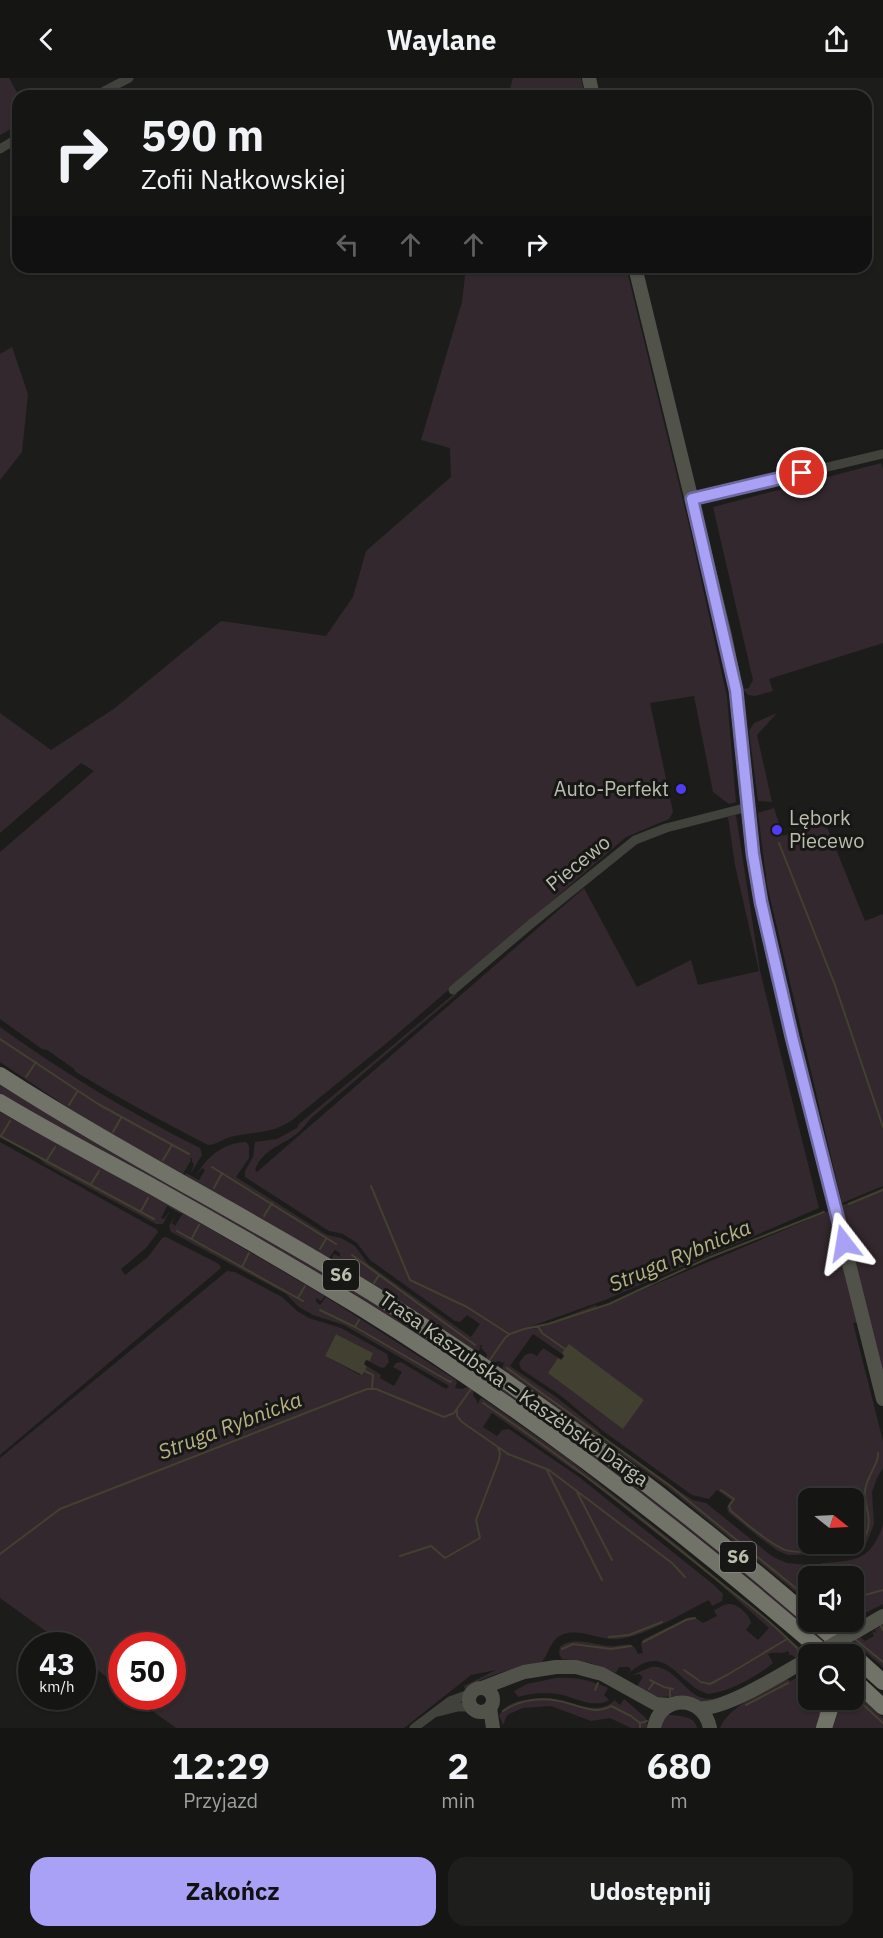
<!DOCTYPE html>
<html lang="pl">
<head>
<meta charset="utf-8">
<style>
  :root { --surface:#151614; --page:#1e1f1d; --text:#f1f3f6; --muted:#9d9fa0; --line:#343534; --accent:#a8a1f5 }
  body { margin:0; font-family:"IBM Plex Sans",sans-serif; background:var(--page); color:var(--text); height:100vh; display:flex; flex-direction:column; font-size:22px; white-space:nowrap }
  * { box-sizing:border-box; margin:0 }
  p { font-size:20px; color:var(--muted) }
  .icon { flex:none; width:33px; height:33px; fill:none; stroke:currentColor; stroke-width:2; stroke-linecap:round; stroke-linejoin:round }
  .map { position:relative; height:1650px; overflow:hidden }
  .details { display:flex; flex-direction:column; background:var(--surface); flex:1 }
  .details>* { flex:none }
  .hud { position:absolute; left:12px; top:12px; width:860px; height:183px; border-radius:18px; box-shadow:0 2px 4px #0004,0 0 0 2px var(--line); background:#151614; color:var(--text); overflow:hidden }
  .needle { width:39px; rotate:108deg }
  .fabs { position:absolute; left:798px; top:1410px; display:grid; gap:12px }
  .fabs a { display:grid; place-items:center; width:66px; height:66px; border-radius:12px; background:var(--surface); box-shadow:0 2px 4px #0004,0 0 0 2px var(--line); font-size:30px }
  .speed { position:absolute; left:18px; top:1554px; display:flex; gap:12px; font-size:30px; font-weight:700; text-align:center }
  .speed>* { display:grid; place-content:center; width:78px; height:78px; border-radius:50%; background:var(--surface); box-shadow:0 2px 4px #0004,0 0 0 2px var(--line); line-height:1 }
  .speed small { font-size:15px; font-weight:400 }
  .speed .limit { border:9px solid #d22; background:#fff; color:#111 }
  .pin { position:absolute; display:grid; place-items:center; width:51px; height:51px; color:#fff; margin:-26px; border:3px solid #fff; border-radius:50%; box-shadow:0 2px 6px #0007 }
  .me { position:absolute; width:66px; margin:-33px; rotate:346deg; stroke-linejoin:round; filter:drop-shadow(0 0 4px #0008) }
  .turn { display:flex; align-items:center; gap:21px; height:126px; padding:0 30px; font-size:27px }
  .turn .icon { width:78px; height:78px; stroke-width:2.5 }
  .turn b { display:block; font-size:42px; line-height:51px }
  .lanes { display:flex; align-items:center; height:57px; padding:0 30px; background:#0003; justify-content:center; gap:30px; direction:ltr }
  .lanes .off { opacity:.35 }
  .eta { display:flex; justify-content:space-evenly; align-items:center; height:102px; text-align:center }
  .eta b { font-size:36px; font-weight:700; line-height:42px }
  .action { display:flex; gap:12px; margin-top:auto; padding:12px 30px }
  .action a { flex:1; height:69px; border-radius:18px; background:var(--accent); color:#111; font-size:24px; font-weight:700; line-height:69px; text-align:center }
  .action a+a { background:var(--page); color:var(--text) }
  header { display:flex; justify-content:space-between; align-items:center; height:78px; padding:0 30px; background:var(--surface); font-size:27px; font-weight:700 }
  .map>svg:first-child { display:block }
</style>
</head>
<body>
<header><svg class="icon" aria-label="back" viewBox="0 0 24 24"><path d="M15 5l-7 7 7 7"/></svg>Waylane<svg class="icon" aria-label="share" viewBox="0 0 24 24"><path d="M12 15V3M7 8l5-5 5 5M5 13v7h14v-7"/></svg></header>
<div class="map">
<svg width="883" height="1650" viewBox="0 0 883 1650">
  <rect width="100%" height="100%" fill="#1c1d1b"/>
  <path fill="#33282d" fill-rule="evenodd" d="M0 0H9L19 18 18 47 0 57Z
    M513 0H581L585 18H508Z
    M466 189H626L689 447 727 619 736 724 729 726 713 714 694 618 650 625 673 734 669 741 626 759 388 964 291 1043C268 1057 254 1053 230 1059 223 1061 216 1067 208 1067 163 1044 119 1020 76 994L73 990 47 972 42 971 0 941V774L94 693 81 685 0 755V635L51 672 115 630 221 543 326 558 353 519 366 473 451 399 450 370 421 362 462 224Z
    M12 269 28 316 22 374 0 402V276Z
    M881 385 883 391V565L769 601 773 613 755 618 748 617 743 611 749 610 753 602 713 429Z
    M777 635 757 657 772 724 758 723 749 653 754 645Z
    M774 730 783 758 825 744 865 843 883 836V1108L842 1125 767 807 758 735Z
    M736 737 760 893 819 1130 605 1222 532 1248 534 1251 596 1227 597 1229 609 1226 883 1110V1296L870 1243 853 1245 883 1363V1390L877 1400 872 1414 874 1446 867 1464 855 1473 846 1476 788 1477 778 1473 760 1460 728 1434 727 1429 731 1422 717 1412 709 1421 692 1417 603 1353 560 1317 521 1291 519 1285 525 1277 531 1275 537 1278 543 1270 562 1282 558 1280 644 1323 570 1267 562 1275 565 1278 533 1256 510 1288 556 1319 598 1352 601 1357 679 1413 693 1422 706 1425 773 1479 787 1485 809 1487 816 1498H808V1524L667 1409 505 1293 502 1290 505 1283 503 1285 498 1283 492 1286 474 1313 473 1317 477 1323V1326L481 1320 485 1322 566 1379 675 1465 799 1569 808 1580V1595L805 1591 807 1590 792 1577H790L788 1573C781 1577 776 1573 768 1576L773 1585C756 1599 731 1613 709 1616 678 1609 667 1560 628 1596L631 1592 629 1589H619L616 1595 591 1585 562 1581 559 1576 560 1569C573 1557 594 1567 610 1568 616 1569 629 1564 633 1568 635 1569 637 1574 638 1576L643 1575 641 1566 644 1561 689 1539 696 1540 703 1545 717 1538 714 1532C719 1530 724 1526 729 1526 737 1525 750 1537 751 1545L746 1552 758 1562 769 1550 712 1499 582 1397 575 1393 492 1335 483 1349 497 1358 502 1352 509 1351 579 1399 714 1507 723 1516 722 1523 712 1528 709 1522C684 1534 646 1558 619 1561 601 1563 582 1550 564 1556 550 1561 550 1574 542 1584 517 1589 486 1597 464 1611V1608L496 1592 471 1597 404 1650H176L133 1619 172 1618V1568H122L121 1610 83 1581 82 1568 65 1567 0 1520V1380L227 1193 235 1194 282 1219 297 1233 309 1240 341 1250 387 1276 389 1284 385 1289 382 1290 366 1282 370 1283 373 1275 336 1256 325 1278 360 1297 367 1289 364 1286 381 1297 380 1300 394 1308 402 1294 393 1289 396 1285 401 1284 446 1311 449 1308 344 1247 313 1237 299 1229 286 1216 171 1154 169 1148 176 1136 172 1145 175 1148 183 1135 325 1218 321 1223 316 1220V1224L320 1227 326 1219 456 1302 457 1304 455 1310 462 1311 467 1309 486 1280 487 1276 482 1271V1267H479L481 1269 478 1274 475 1273 331 1181 334 1176 340 1179V1175L335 1172 329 1180 185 1097 186 1095 199 1102 205 1092 202 1090 196 1098 197 1096C208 1078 223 1065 246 1064L249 1068V1080L236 1099 327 1157 341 1160 355 1168 368 1186 471 1259 480 1246 467 1237 460 1244 455 1243 370 1182 357 1165 343 1156 329 1153 245 1099V1093L253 1079 255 1064 277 1061 297 1050 299 1046 455 915 457 916 310 1041C307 1045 304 1049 301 1052 285 1068 264 1068 255 1092L257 1094 584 810 637 909 691 882 698 907 759 893 735 787 728 739ZM808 1420H854V1466H808Z
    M0 949C64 995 130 1035 200 1070L202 1077 191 1095 194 1086 192 1084V1080H190L191 1082 183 1096 88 1043 0 984Z
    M0 1005 316 1189 472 1288 468 1293 0 1017Z
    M0 1034 182 1134 181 1136 167 1128 161 1140 164 1141 170 1133 163 1146H156L45 1086 39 1080 0 1059Z
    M0 1064 156 1151 158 1154 146 1170 121 1191 125 1197 148 1179 162 1160 166 1159 219 1186 221 1190 0 1377Z
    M491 1302 573 1359 748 1495 843 1576H835L786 1534 488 1306Z
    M883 1447V1526L861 1537 855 1528H854V1498H820L818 1490 822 1485C856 1483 871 1482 883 1447Z
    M831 1544H845V1547L865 1563 874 1558 872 1553 876 1555 875 1552 883 1546V1589Z
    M651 1589C676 1586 686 1622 710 1621 729 1620 757 1602 774 1593L715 1624H703L687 1618 658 1619 650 1616 637 1608 643 1599 639 1596 632 1597Z
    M808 1595V1622H824L823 1630 816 1650H720C729 1628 766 1612 787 1601L791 1603 796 1600V1596L802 1599Z
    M556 1600C575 1599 591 1602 608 1610L604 1617 609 1622C592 1632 574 1618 557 1616 544 1614 531 1615 518 1619L514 1613 527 1606Z
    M854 1613 883 1640V1650H830L836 1622H854Z
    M549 1620C571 1623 598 1640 616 1621L615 1623 620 1627 624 1621 646 1640 648 1650H631L610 1640 591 1643 551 1628 523 1630 507 1637 503 1647 499 1637C508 1621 533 1620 549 1620Z
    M666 1636C678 1639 694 1636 697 1650H659Z"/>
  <path fill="#424030" d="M336 1256 373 1275 370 1283 366 1282 364 1286 367 1289 362 1297 325 1278Z
    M569 1266 644 1322 623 1351 548 1295 558 1280 561 1282 564 1278 562 1275Z"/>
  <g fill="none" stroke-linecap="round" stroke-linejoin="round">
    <path stroke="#424030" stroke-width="2" d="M779 765 835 907 883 1049
      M0 961 98 1026 189 1076
      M26 999 36 984
      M69 1027 77 1014
      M113 1054 121 1040
      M0 1058 154 1141
      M1 1058 10 1043
      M47 1082 55 1069
      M163 1082 172 1067
      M212 1089 336 1166
      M91 1106 99 1093
      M371 1108 410 1202 467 1229 509 1256
      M214 1110 222 1095
      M849 1126 883 1112
      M141 1133 148 1120
      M264 1138 272 1125
      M177 1153 303 1223
      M192 1160 199 1147
      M320 1171 326 1161
      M352 1177 475 1267
      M242 1189 249 1175
      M374 1205 379 1197
      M298 1220 305 1208
      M320 1232 355 1249 450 1304 451 1303
      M538 1248 542 1255 565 1271
      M355 1249 359 1242
      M489 1283 505 1260 510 1256 524 1251 548 1246 609 1226 708 1180 824 1134
      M464 1285 470 1289
      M507 1290 669 1407 808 1520
      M365 1293 373 1297 372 1310
      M483 1325C560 1377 634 1434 706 1493 739 1520 775 1545 803 1577
      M457 1331V1338L462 1344 508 1376 549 1392 672 1485 685 1499
      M582 1368 594 1377
      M547 1392 602 1502
      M576 1412 612 1482
      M721 1412 734 1421 729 1428 731 1433C747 1446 764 1462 783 1471 792 1476 841 1474 851 1470 858 1467 864 1461 867 1454 872 1440 864 1426 865 1413 866 1399 880 1384 878 1375
      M0 1476 60 1431 367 1311H376L444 1339 454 1335 471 1311
      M400 1478 431 1468 445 1480 480 1460 476 1442 499 1382 500 1375 498 1370
      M854 1520 883 1512
      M836 1544 846 1553
      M881 1548 883 1552
      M609 1559 629 1557 662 1544
      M855 1561 883 1584
      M643 1564 686 1542 695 1540
      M562 1571 573 1566 611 1571 631 1568
      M684 1592 701 1604 710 1606 727 1597 787 1561
      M650 1602 664 1609 673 1611
      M649 1611 654 1604
      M670 1611V1619
      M595 1612 598 1605
      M854 1618 883 1645
      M746 1627 788 1605
      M503 1633C519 1622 541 1619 559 1623 577 1626 594 1638 611 1628L631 1638 640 1645V1650
      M820 1636 821 1622
      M640 1645 647 1643"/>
    <path stroke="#41423c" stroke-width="9" d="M95 18 129 0
      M0 71 18 60
      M692 421 883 376
      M453 912 532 845 635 762 666 750 748 729
      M438 1634 458 1629H472
      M414 1650 450 1623 472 1615"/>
    <path stroke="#51524a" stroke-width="14" d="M589 0 593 18
      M635 189 725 558 736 612 753 776 761 824 792 959 883 1321
      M857 1553 883 1538
      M482 1610 524 1594 556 1589H576L602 1596 656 1626 670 1627
      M469 1622a12 12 0 1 1 24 0a12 12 0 1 1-24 0Z
      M490 1630 493 1650
      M699 1630C724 1633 785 1594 808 1581
      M654 1650C660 1616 703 1616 710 1650"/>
    <path stroke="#717368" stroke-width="16" d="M0 997C121 1075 249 1139 372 1215 525 1311 671 1420 808 1538
      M0 1024C50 1054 102 1081 153 1109 223 1148 292 1188 361 1230 525 1331 679 1450 825 1576
      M815 1544 852 1576
      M854 1578 883 1604
      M854 1602 883 1629
      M824 1650 830 1631V1622"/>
    <path stroke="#51524a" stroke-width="14" d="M816 1576 857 1553"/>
  </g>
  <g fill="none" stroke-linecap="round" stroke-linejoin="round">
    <g stroke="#6d699f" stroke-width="15">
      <path id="route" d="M802 395 692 421 736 612 753 776 761 824 792 959 844 1165"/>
    </g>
    <use href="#route" stroke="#a8a1f5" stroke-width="10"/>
  </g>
  <g fill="#4f3df3" stroke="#171816" stroke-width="2">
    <circle cx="681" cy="711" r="6"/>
    <circle cx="777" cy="752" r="6"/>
  </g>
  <g text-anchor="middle" stroke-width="6" stroke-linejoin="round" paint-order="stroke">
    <g fill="#171816" stroke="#8a8c80" stroke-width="1.5">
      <rect x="323" y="1182" width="36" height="30" rx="4.5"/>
      <rect x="720" y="1464" width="36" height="30" rx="4.5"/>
    </g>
    <g font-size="18" font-weight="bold" fill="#bbbdad">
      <text x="341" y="1203">S6</text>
      <text x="738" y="1485">S6</text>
    </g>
    <g font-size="20" fill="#bbbdad" stroke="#171816" text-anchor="end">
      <text x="669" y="718">Auto-Perfekt</text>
      <text x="789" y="747" text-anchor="start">Lębork<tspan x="789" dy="23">Piecewo</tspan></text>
    </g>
    <g font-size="20" fill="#bbbdad" stroke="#171816">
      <text transform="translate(578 785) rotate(-39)" y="7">Piecewo</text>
      <text transform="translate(514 1311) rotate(35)" y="7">Trasa Kaszubska – Kaszëbskô Darga</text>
    </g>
    <g font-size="21" font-style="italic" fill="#b7b285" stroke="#171816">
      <text transform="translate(680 1178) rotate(-23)" y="7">Struga Rybnicka</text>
      <text transform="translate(230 1348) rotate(-21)" y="7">Struga Rybnicka</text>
    </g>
  </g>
</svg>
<div class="fabs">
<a><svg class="needle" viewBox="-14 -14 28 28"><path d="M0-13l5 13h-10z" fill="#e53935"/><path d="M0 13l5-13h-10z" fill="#9d9fa0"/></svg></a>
<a><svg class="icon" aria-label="sound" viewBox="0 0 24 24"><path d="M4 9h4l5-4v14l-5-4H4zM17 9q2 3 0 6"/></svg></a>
<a><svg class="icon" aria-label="search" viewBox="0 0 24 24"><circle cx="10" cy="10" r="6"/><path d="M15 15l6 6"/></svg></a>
</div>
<div class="speed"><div>43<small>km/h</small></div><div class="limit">50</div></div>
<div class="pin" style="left:802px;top:395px;background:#d93025"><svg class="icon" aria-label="arrive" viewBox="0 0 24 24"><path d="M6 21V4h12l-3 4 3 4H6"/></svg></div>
<svg class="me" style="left:844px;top:1165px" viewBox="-20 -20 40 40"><path d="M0-17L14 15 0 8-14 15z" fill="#a8a1f5" stroke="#fff" stroke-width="4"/></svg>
<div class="hud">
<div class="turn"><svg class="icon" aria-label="right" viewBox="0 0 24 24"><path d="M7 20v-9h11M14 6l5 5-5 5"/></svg><div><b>590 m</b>Zofii Nałkowskiej</div></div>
<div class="lanes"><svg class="icon off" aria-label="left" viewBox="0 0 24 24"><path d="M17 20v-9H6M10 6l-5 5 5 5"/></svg><svg class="icon off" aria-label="ahead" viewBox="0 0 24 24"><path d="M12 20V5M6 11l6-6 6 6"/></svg><svg class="icon off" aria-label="ahead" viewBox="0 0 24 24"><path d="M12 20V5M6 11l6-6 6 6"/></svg><svg class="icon" aria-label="right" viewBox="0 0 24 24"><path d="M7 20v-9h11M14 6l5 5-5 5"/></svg></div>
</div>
</div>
<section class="details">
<div class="eta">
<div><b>12:29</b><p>Przyjazd</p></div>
<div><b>2</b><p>min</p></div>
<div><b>680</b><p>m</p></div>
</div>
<div class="action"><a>Zakończ</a><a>Udostępnij</a></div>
</section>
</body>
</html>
